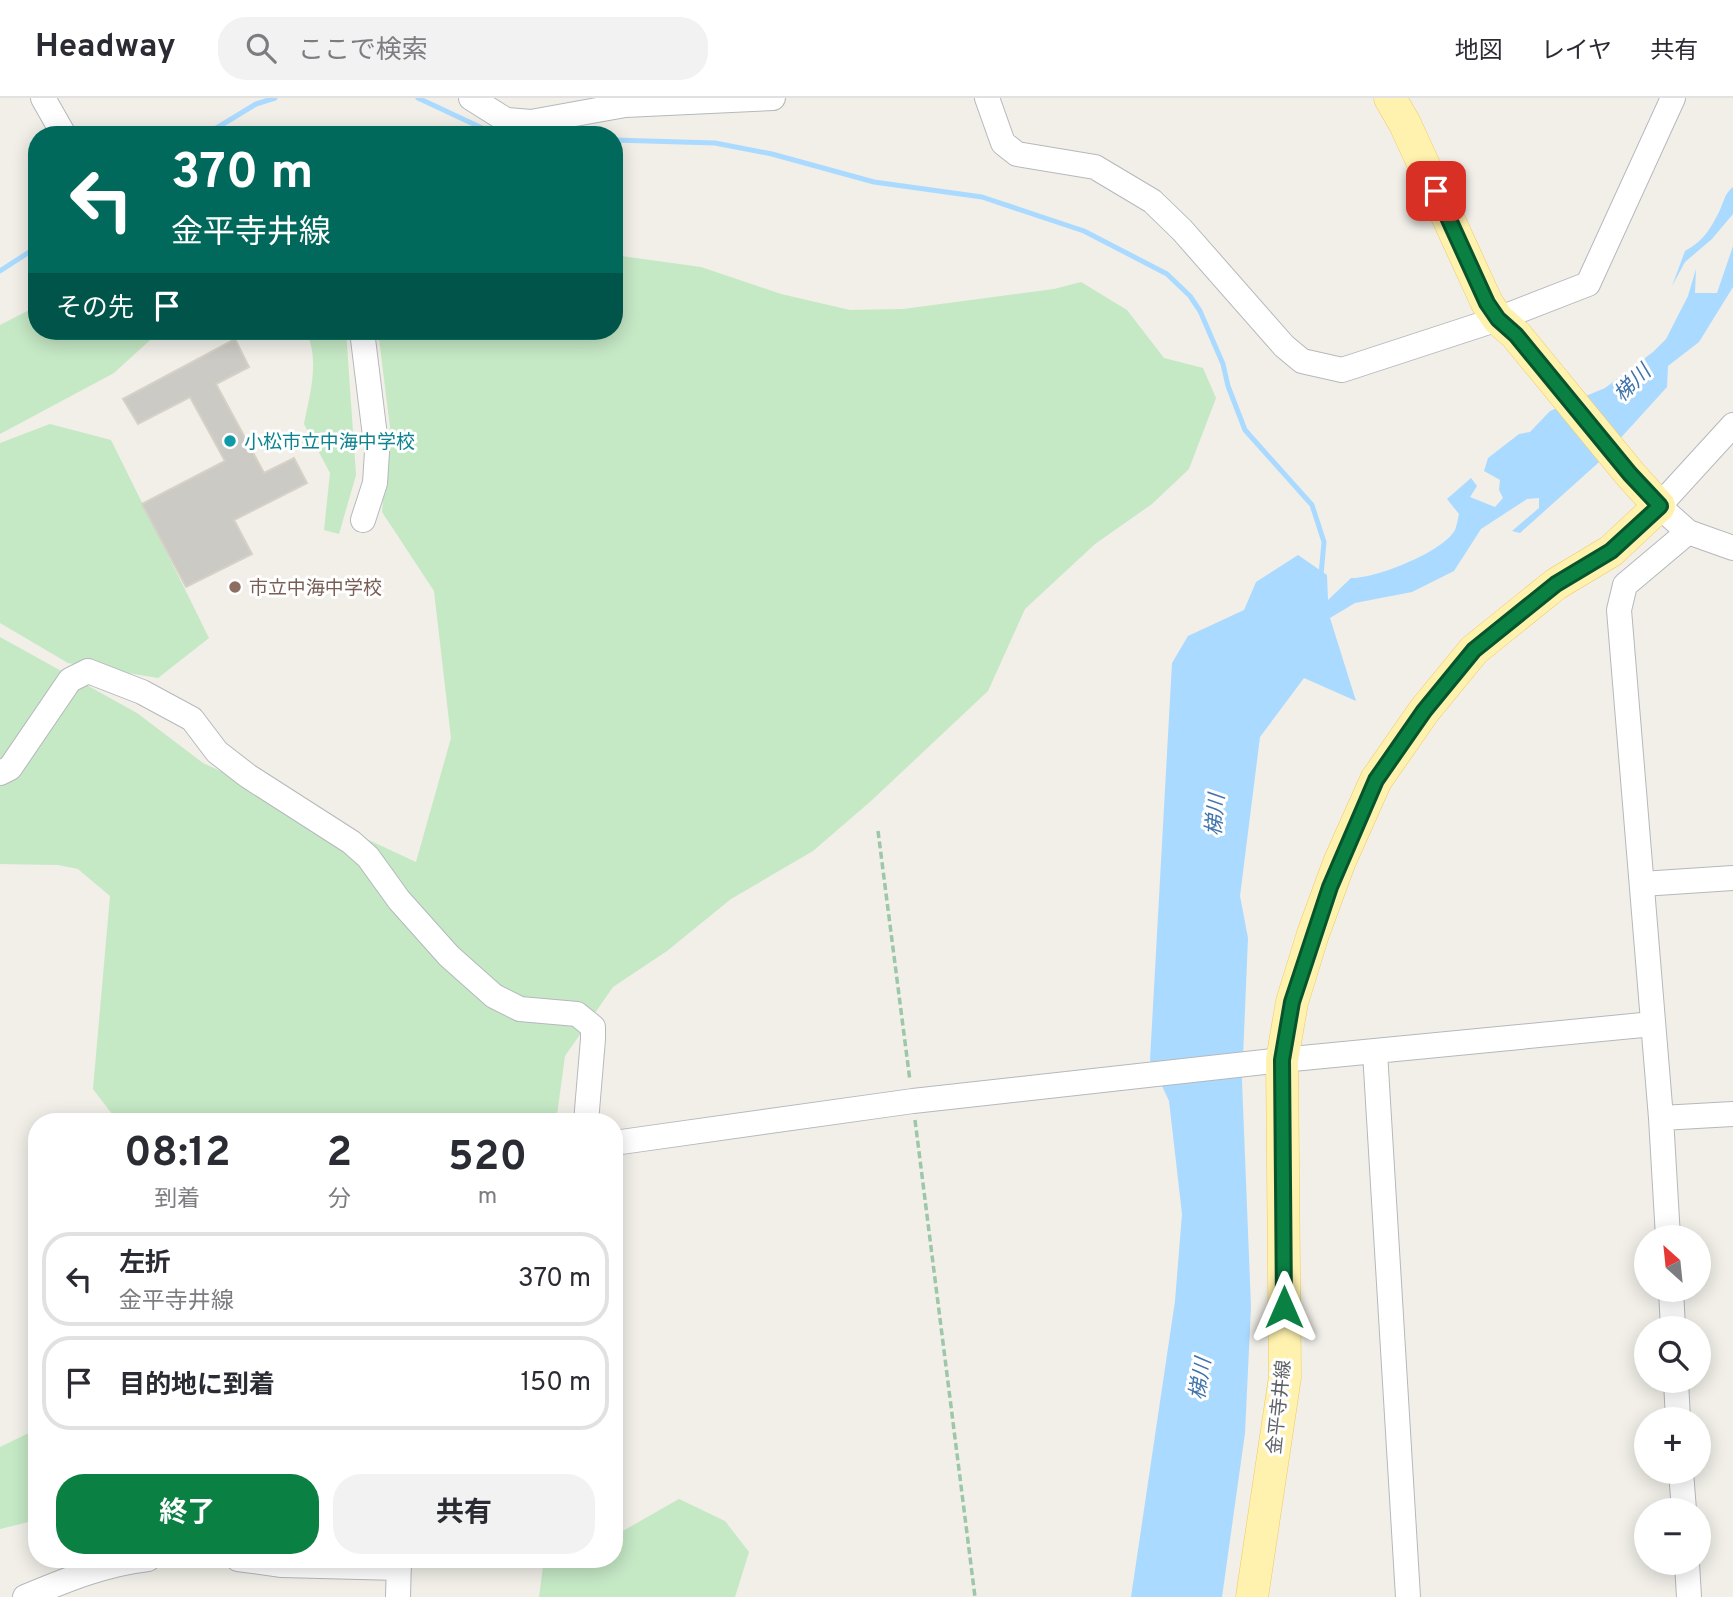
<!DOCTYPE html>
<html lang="ja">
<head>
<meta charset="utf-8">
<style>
  :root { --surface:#fff; --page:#f2f2f3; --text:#2b2b33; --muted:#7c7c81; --line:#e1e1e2; --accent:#0b8043 }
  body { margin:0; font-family:Overpass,"Noto Sans JP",sans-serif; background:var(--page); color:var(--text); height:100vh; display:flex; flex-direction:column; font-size:26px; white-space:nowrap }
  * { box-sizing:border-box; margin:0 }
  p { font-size:23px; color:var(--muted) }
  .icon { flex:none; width:38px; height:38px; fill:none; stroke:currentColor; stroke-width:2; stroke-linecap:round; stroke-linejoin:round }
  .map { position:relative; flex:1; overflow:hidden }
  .sheet { position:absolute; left:28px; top:1015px; width:595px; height:455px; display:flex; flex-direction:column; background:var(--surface); border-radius:28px; box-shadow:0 4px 18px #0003 }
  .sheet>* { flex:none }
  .guide { position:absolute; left:28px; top:28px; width:595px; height:214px; border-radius:28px; box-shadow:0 4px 18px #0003; background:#00695c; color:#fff; overflow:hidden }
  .needle { width:46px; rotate:333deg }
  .buttons { position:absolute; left:1634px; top:1127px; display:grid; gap:14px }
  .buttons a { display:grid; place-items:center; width:77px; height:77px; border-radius:50%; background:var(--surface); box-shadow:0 4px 18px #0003; font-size:35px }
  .pin { position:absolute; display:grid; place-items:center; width:60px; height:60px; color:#fff; margin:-30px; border-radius:14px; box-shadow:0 4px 10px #0006 }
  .me { position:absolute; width:77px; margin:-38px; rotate:0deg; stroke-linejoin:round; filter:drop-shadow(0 0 5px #0008) }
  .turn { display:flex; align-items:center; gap:24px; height:147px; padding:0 28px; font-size:32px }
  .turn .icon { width:91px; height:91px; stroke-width:2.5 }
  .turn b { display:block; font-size:49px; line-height:60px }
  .then { display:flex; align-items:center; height:66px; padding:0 28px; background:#0003; gap:14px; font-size:26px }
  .eta { display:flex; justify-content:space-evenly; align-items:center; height:119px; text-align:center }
  .eta b { font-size:42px; font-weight:700; line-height:49px }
  .action { display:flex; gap:14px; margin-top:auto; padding:14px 28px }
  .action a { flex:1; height:80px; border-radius:28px; background:var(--accent); color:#fff; font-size:28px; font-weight:700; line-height:80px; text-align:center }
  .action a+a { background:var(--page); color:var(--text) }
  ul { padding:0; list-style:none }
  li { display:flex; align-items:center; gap:21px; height:94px; margin:0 14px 10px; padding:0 14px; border:4px solid var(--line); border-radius:28px }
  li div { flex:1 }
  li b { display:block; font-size:26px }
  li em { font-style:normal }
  header { display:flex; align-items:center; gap:42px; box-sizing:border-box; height:98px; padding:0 35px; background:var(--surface); border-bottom:2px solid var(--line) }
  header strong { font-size:33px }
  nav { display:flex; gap:38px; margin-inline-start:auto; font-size:24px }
  .search { width:490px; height:63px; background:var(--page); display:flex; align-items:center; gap:18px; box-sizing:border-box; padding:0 24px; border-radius:28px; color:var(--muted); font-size:26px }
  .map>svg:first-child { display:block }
</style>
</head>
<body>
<header>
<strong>Headway</strong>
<div class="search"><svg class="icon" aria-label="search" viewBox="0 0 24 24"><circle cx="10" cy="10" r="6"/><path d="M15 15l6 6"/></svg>ここで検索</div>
<nav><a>地図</a><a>レイヤ</a><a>共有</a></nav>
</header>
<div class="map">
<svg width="1733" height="1499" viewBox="0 0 1733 1499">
  <rect width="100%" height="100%" fill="#f1efe8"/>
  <path fill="#c5e8c5" d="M614 157 701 169 781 196 850 212 903 211 1054 191 1081 184 1127 212 1164 260 1203 270 1216 300 1189 371 1152 406 1095 446 1025 511 988 593 871 703 813 753 731 801 667 853 613 889 565 958 556 1024H118L93 991 110 798 78 771 58 767 0 766V539L137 615 203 665 416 764 451 640 434 493 382 414 390 329 378 233H614Z
    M37 208V233H160L114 275 0 336V227Z
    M306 233H346L356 377 339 436 324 432 330 375 304 326C310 296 320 262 306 233Z
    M50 326 111 342 209 540 158 580 68 565 0 525V345Z
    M37 1331V1422L0 1431V1349Z
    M679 1401 725 1423 749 1454 735 1499H539L544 1461H614V1438Z"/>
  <path fill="#aadaff" d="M1733 89V116L1712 141 1685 164 1672 188 1685 153C1704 142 1709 133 1719 114 1724 104 1724 96 1733 89Z
    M1733 148V189L1699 244 1668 268 1667 289 1597 366 1520 435 1512 433 1539 410V400L1527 401 1481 431 1454 473 1412 494 1355 505 1330 520 1356 603 1304 580 1260 639 1240 798 1248 840 1242 983 1251 1209 1245 1335 1222 1499H1131L1175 1203 1182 1116 1169 1003 1150 962 1172 565 1188 538 1244 512 1256 484 1298 457 1327 477 1328 502 1351 480C1375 481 1443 454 1455 432 1457 427 1458 420 1459 416L1447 401 1471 380 1477 388 1470 399 1495 409 1503 400 1499 392 1500 382 1484 373 1488 360 1519 336 1530 334 1550 313 1605 290 1653 254 1666 241 1688 198 1696 171 1695 195H1717Z"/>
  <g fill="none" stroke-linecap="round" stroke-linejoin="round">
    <path stroke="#aadaff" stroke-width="5" d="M418 0 497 37
      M205 37 256 6 275 0
      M614 42 715 45 772 56 874 84 982 99 1084 133 1167 176 1190 198 1200 213 1223 266 1228 288 1245 332 1312 407 1324 444 1321 477
      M0 173 37 149"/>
  </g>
  <path fill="#cccac5" stroke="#d6d1c6" stroke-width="2" d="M235 241 249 269 216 286 264 375 294 360 307 385 234 422 252 456 186 489 142 406 225 363 190 299 138 326 123 301Z"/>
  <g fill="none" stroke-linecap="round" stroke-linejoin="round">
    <g stroke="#b5b8bc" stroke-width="26">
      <path id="minor" d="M43 0 64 37
        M471 0 506 22 531 24 625 7 773 0
        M987 0 1003 45 1017 56 1095 69 1152 103 1182 132 1284 248 1302 263 1342 272 1498 221 1588 186 1673 0
        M362 233 377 354 375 385 363 422
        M1733 327 1659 408 1688 434 1733 450
        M0 675 10 670 70 582 88 573 142 594 192 621 217 654 248 678 351 744 368 759 399 802 449 858 494 898 520 911 577 916 593 929V941L586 1024
        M1642 786 1733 780
        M1375 954 1408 1499
        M1661 1020 1733 1016
        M614 1045 913 1003 1282 962 1653 926
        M1668 1139 1661 1020 1619 512 1625 487 1688 434
        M1671 1192 1673 1230
        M1676 1283 1678 1321
        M1681 1374 1684 1412
        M238 1461 282 1467 399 1470
        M1687 1465 1689 1499
        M25 1499C66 1482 104 1466 148 1461
        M398 1499 399 1461"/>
    </g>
    <g stroke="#f2c960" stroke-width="33">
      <path id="major" d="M1252 1499 1285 1279 1282 962 1292 904 1313 836 1339 765 1376 682 1424 613 1474 552 1556 486 1611 453 1659 408 1630 376 1516 237 1498 221 1487 205 1405 26 1390 0"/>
    </g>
    <path stroke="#9cc7a9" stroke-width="3.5" stroke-dasharray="7 3.5" stroke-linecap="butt" d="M878 733 910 983
      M915 1022 975 1499"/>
    <use href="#minor" stroke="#fff" stroke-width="24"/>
    <use href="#major" stroke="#fff2af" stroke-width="32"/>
  </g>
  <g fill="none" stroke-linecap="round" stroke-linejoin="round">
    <g stroke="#07532c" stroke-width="18">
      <path id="route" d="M1284 1209 1282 962 1292 904 1330 789 1376 682 1424 613 1474 552 1556 486 1611 453 1660 408 1630 376 1516 237 1498 221 1487 205 1436 93"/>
    </g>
    <use href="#route" stroke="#0b8043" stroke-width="12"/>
  </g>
  <circle fill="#0f9aa8" stroke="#fff" stroke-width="2.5" cx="230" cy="343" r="7"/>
  <circle fill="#8d6e63" stroke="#fff" stroke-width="2.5" cx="235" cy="489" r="7"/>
  <g text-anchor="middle" stroke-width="6" stroke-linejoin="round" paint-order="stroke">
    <g font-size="19" fill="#0d838f" stroke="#fff" text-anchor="start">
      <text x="244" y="350">小松市立中海中学校</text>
    </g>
    <g font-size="19" fill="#785e54" stroke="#fff" text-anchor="start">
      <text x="249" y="496">市立中海中学校</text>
    </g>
    <g font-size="19" fill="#5f6368" stroke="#fff">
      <text transform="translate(1278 1309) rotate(-84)" y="7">金平寺井線</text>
    </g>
    <g font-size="21" font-style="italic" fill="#4174aa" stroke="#fff">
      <text transform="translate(1632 285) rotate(-45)" y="7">梯川</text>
      <text transform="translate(1215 717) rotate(-85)" y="7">梯川</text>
      <text transform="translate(1200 1281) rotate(-81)" y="7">梯川</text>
    </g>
  </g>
</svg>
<div class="buttons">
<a><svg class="needle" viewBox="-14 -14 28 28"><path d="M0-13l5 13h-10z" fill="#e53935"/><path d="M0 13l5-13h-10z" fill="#7c7c81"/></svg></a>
<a><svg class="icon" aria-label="search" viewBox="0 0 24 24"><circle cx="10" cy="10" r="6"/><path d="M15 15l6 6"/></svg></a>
<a>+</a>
<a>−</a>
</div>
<div class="pin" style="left:1436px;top:93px;background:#d93025"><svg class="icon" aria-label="arrive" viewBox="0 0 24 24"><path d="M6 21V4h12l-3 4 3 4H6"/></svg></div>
<svg class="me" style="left:1284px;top:1209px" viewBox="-20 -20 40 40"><path d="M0-17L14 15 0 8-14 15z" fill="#0b8043" stroke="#fff" stroke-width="4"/></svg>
<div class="guide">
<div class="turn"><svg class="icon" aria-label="left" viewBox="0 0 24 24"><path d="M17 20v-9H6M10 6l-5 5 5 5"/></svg><div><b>370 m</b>金平寺井線</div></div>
<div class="then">その先<svg class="icon" aria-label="arrive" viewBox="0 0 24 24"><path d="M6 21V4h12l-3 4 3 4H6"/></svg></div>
</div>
<section class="sheet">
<div class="eta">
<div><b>08:12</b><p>到着</p></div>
<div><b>2</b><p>分</p></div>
<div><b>520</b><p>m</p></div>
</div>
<ul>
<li><svg class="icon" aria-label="left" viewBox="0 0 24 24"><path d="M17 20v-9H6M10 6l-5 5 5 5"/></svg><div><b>左折</b><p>金平寺井線</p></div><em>370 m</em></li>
<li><svg class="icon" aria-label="arrive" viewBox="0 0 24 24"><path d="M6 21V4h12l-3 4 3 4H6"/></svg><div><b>目的地に到着</b></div><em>150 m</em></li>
</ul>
<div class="action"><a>終了</a><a>共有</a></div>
</section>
</div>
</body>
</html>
